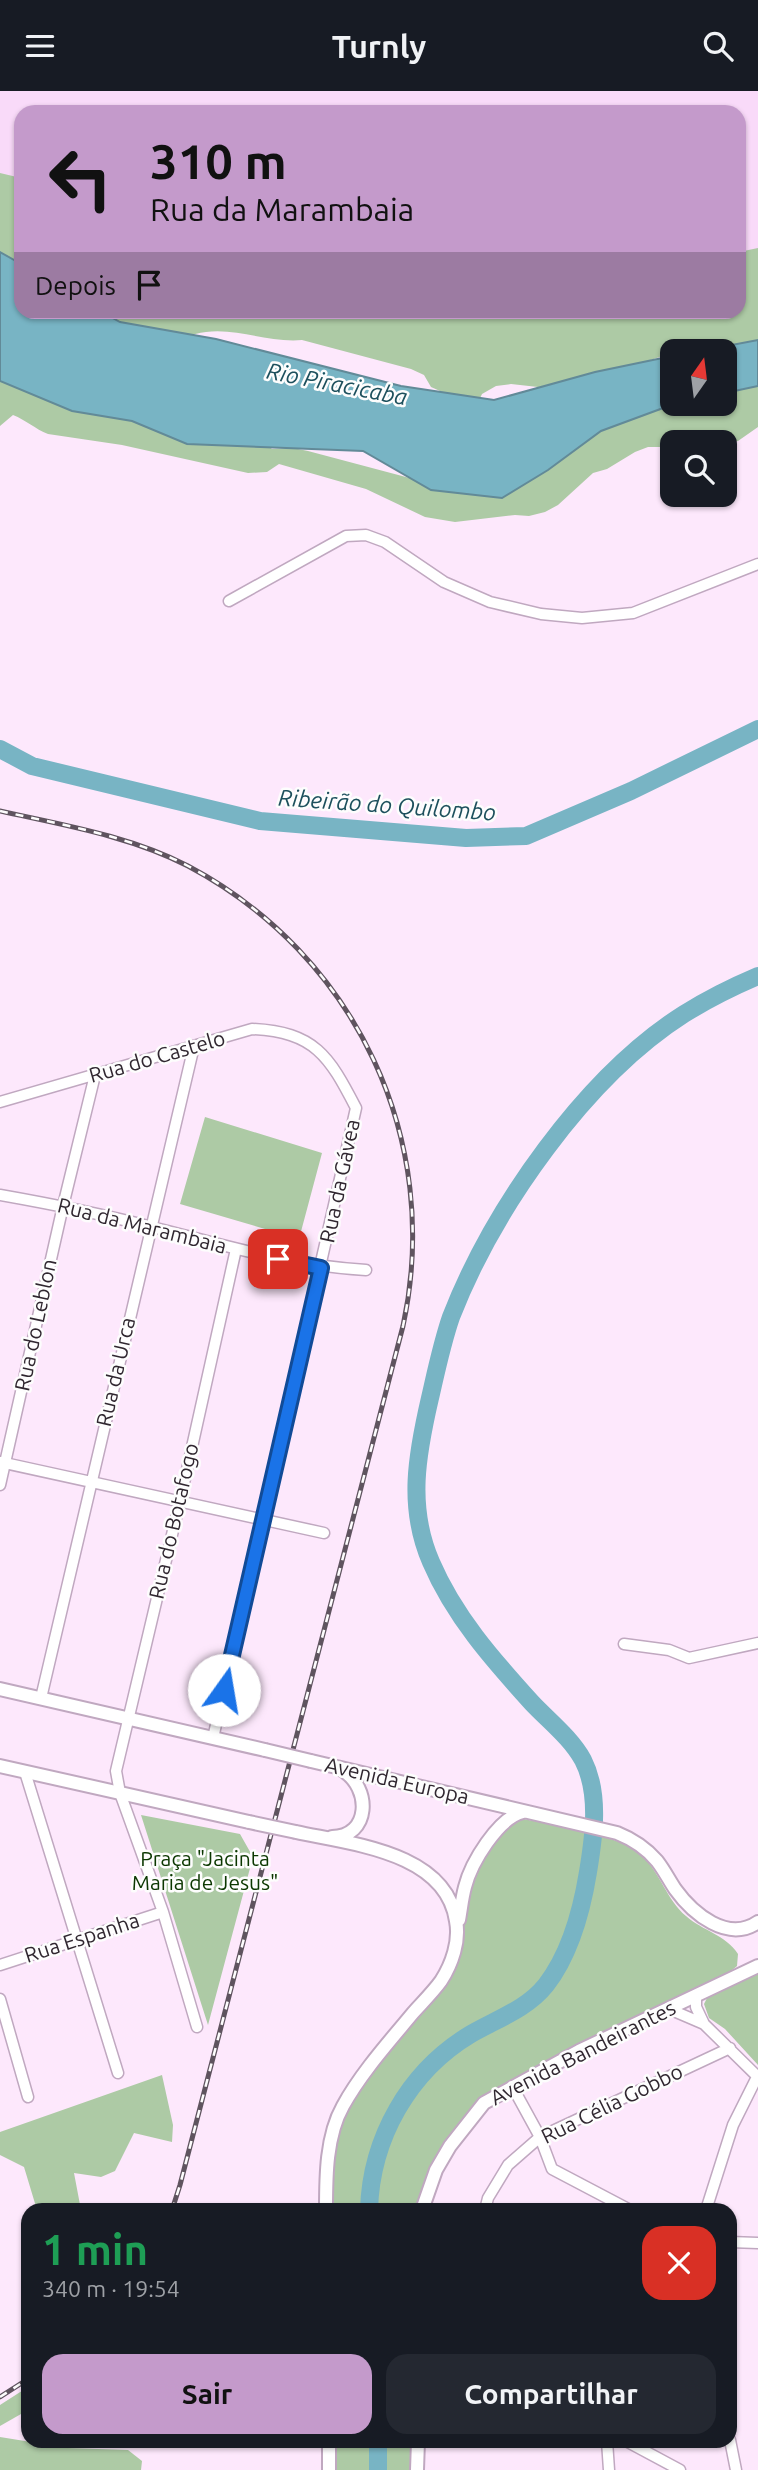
<!DOCTYPE html>
<html lang="pt">
<head>
<meta charset="utf-8">
<style>
  :root { --surface:#171b24; --page:#242831; --text:#f1f3f6; --muted:#9ea1a6; --accent:#c49acb }
  body { margin:0; font-family:Ubuntu,sans-serif; background:var(--page); color:var(--text); height:100vh; display:flex; flex-direction:column; font-size:26px; white-space:nowrap }
  * { box-sizing:border-box; margin:0 }
  p { font-size:23px; color:var(--muted) }
  .icon { flex:none; width:38px; height:38px; fill:none; stroke:currentColor; stroke-width:2; stroke-linecap:round; stroke-linejoin:round }
  .map { position:relative; flex:1; overflow:hidden }
  .panel { position:absolute; left:21px; top:2112px; width:716px; height:245px; display:flex; flex-direction:column; background:var(--surface); border-radius:21px; box-shadow:0 2px 5px #0004 }
  .panel>* { flex:none }
  .hud { position:absolute; left:14px; top:14px; width:732px; height:214px; border-radius:21px; box-shadow:0 2px 5px #0004; background:#c49acb; color:#111; overflow:hidden }
  .needle { width:46px; rotate:14deg }
  .controls { position:absolute; left:660px; top:248px; display:grid; gap:14px }
  .controls a { display:grid; place-items:center; width:77px; height:77px; border-radius:14px; background:var(--surface); box-shadow:0 2px 5px #0004; font-size:35px }
  .pin { position:absolute; display:grid; place-items:center; width:60px; height:60px; color:#fff; margin:-30px; border-radius:14px; box-shadow:0 4px 10px #0006 }
  .me { position:absolute; width:77px; margin:-38px; rotate:13deg; stroke-linejoin:round; filter:drop-shadow(0 0 5px #0008) }
  .turn { display:flex; align-items:center; gap:24px; height:147px; padding:0 21px; font-size:32px }
  .turn .icon { width:91px; height:91px; stroke-width:2.5 }
  .turn b { display:block; font-size:49px; line-height:60px }
  .then { display:flex; align-items:center; height:66px; padding:0 21px; background:#0003; gap:14px; font-size:26px }
  .round { display:grid; place-items:center; flex:none; width:74px; height:74px; border-radius:21px; background:var(--page) }
  .head { display:flex; align-items:center; justify-content:space-between; height:119px; padding:0 21px }
  h1 { font-size:42px; font-weight:700; line-height:52px; color:#1e9e55 }
  .cta { display:flex; gap:14px; margin-top:auto; padding:14px 21px }
  .cta a { flex:1; height:80px; border-radius:21px; background:var(--accent); color:#111; font-size:28px; font-weight:700; line-height:80px; text-align:center }
  .cta a+a { background:var(--page); color:var(--text) }
  header { display:flex; justify-content:space-between; align-items:center; height:91px; padding:0 21px; background:var(--surface); font-size:32px; font-weight:700 }
  .map>svg:first-child { display:block }
</style>
</head>
<body>
<header><svg class="icon" aria-label="menu" viewBox="0 0 24 24"><path d="M4 6h16M4 12h16M4 18h16"/></svg>Turnly<svg class="icon" aria-label="search" viewBox="0 0 24 24"><circle cx="10" cy="10" r="6"/><path d="M15 15l6 6"/></svg></header>
<div class="map">
<svg width="758" height="2379" viewBox="0 0 758 2379">
  <rect width="100%" height="100%" fill="#fde8fc"/>
  <path fill="#f9daf9" d="M0 0H758V177L739 179 738 21H21V92L0 83Z"/>
  <path fill="#adcaa5" d="M0 82 21 87V177L0 166Z
    M758 157V257L681 259 620 279 547 297 511 293 496 295 482 303 476 316 431 296 424 284 411 278 302 249C270 252 238 237 206 241 192 242 177 250 164 256L92 221 738 220 739 161Z
    M0 278 262 350 272 358 293 357 308 360 451 398 672 313H724L725 295 758 292V336L738 350 725 352H672V356H648L635 361 607 378 593 382 558 414 545 421 529 425 515 424 455 431 425 426 366 398 279 373 267 381 248 382 122 354 48 343C35 338 26 329 13 324L0 335Z
    M205 1026 322 1062 299 1148 180 1113Z
    M141 1724 240 1743 253 1766 208 1934Z
    M523 1728C550 1733 624 1745 642 1764 660 1782 667 1809 686 1825 703 1840 726 1844 738 1863L737 1875 731 1880 576 1955 479 2007 444 2051 430 2076 415 2119H332L336 2051 347 2019 376 1978 445 1893 460 1866 463 1830 467 1808 485 1765 510 1733Z
    M758 1881V1974L725 1938 709 1927 704 1913 708 1905Z
    M162 1984 173 2034 172 2051 134 2042 115 2080 101 2086 74 2082 81 2119H37L24 2076 0 2064V2041Z
    M28 2296V2319L0 2335V2338V2314Z
    M0 2346 68 2357 128 2359 142 2370 141 2379H0Z
    M334 2350H411V2379H334Z"/>
  <path fill="#78b4c4" stroke="#628a98" stroke-width="2" d="M0 161 21 173V220L102 221 120 231 216 248 401 295 494 309 595 281 672 265V313H674L601 340 548 379 502 407 431 399 363 360 187 353 132 330 72 320 0 290Z
    M758 249V295L725 302 724 261H695Z"/>
  <g fill="none" stroke-linecap="round" stroke-linejoin="round">
    <path stroke="#78b4c4" stroke-width="18" d="M0 658 32 675 260 730 466 747 526 745 631 700 758 638
      M369 2119C371 2047 409 1980 471 1943 497 1928 527 1918 546 1894 570 1863 582 1818 588 1781 594 1745 600 1702 583 1669 571 1647 549 1630 532 1612 493 1569 454 1525 431 1471 407 1416 417 1363 430 1307 436 1281 442 1252 451 1226 493 1118 585 986 684 923 708 908 732 896 758 885
      M378 2379V2350"/>
    <g stroke="#c0a8c0" stroke-width="13">
      <path id="minor" d="M229 510 346 445 366 444 385 451 444 491 490 511 541 523 582 527 633 522 758 473
        M0 1011 252 938C315 941 329 965 356 1017L213 1647
        M0 1104C51 1113 101 1123 152 1136 224 1154 291 1175 366 1179
        M0 1371 324 1442
        M0 1394 63 1115 95 984
        M624 1553 669 1559 689 1567 758 1552
        M41 1607 194 955
        M25 1681 118 1982
        M0 1874 163 1821
        M696 1904V1916L704 1933
        M0 1908 28 2006
        M669 1918 704 1933 758 1986
        M197 1936 163 1821 120 1702 116 1680 180 1410 236 1158
        M512 1995 540 2046 552 2078 630 2119
        M485 2119 488 2107 508 2074 540 2046 730 1957
        M706 2119 733 2034 757 1986
        M730 2151 758 2152
        M730 2349 736 2379
        M607 2350 609 2379
        M626 2350 680 2379"/>
    </g>
    <g stroke="#c0a8c0" stroke-width="16">
      <path id="major" d="M0 1598 265 1659
        M311 1670 617 1742C632 1748 646 1757 657 1770 664 1779 669 1789 675 1798 693 1823 728 1852 758 1831
        M0 1675 249 1731
        M296 1741C351 1753 446 1761 456 1830 460 1850 452 1873 441 1890 433 1901 422 1912 413 1922 389 1951 361 1982 343 2015 326 2045 326 2086 326 2119
        M332 1746C370 1746 372 1697 342 1679
        M459 1829C461 1818 462 1807 465 1796 471 1772 498 1727 523 1721
        M422 2119 436 2079 450 2055 484 2012 579 1960 758 1875
        M329 2379V2350
        M417 2379 418 2350"/>
    </g>
    <use href="#minor" stroke="#fff" stroke-width="10"/>
    <use href="#major" stroke="#fff" stroke-width="12"/>
    <g stroke="#5f545f" stroke-width="5">
      <path id="rail" d="M0 720C63 734 130 745 188 775 356 864 443 1049 403 1235L180 2094 172 2119
        M0 2306 28 2288"/>
    </g>
    <use href="#rail" stroke="#fdfdfd" stroke-width="2.5" stroke-dasharray="8" stroke-linecap="butt"/>
    <g stroke="#c0a8c0" stroke-width="16" stroke-linecap="butt">
      <path id="major-bridge" d="M265 1659 311 1670
        M249 1731 296 1741"/>
    </g>
    <use href="#major-bridge" stroke="#fff" stroke-width="12"/>
  </g>
  <g fill="none" stroke-linecap="round" stroke-linejoin="round">
    <g stroke="#114b97" stroke-width="18">
      <path id="route" d="M224 1599 321 1177 278 1168"/>
    </g>
    <use href="#route" stroke="#1a73e8" stroke-width="12"/>
  </g>
  <g text-anchor="middle" stroke-width="5" stroke-linejoin="round" paint-order="stroke">
    <g font-size="21" fill="#302730" stroke="#fdfdfd">
      <text transform="translate(157 966) rotate(-16)" y="7">Rua do Castelo</text>
      <text transform="translate(340 1090) rotate(-78)" y="7">Rua da Gávea</text>
      <text transform="translate(142 1135) rotate(14)" y="7">Rua da Marambaia</text>
      <text transform="translate(36 1234) rotate(-78)" y="7">Rua do Leblon</text>
      <text transform="translate(116 1281) rotate(-77)" y="7">Rua da Urca</text>
      <text transform="translate(174 1430) rotate(-77)" y="7">Rua do Botafogo</text>
      <text transform="translate(397 1690) rotate(13)" y="7">Avenida Europa</text>
      <text transform="translate(82 1847) rotate(-18)" y="7">Rua Espanha</text>
      <text transform="translate(583 1962) rotate(-27)" y="7">Avenida Bandeirantes</text>
      <text transform="translate(612 2013) rotate(-26)" y="7">Rua Célia Gobbo</text>
    </g>
    <g font-size="21" fill="#0b3700" stroke="#fdfdfd">
      <text x="205" y="1775">Praça "Jacinta<tspan x="205" dy="24">Maria de Jesus"</tspan></text>
    </g>
    <g font-size="23" font-style="italic" fill="#1d505d" stroke="#fdfdfd">
      <text transform="translate(337 293) rotate(11)" y="8">Rio Piracicaba</text>
      <text transform="translate(387 714) rotate(4)" y="8">Ribeirão do Quilombo</text>
    </g>
  </g>
</svg>
<div class="controls">
<a><svg class="needle" viewBox="-14 -14 28 28"><path d="M0-13l5 13h-10z" fill="#e53935"/><path d="M0 13l5-13h-10z" fill="#9ea1a6"/></svg></a>
<a><svg class="icon" aria-label="search" viewBox="0 0 24 24"><circle cx="10" cy="10" r="6"/><path d="M15 15l6 6"/></svg></a>
</div>
<div class="pin" style="left:278px;top:1168px;background:#d93025"><svg class="icon" aria-label="arrive" viewBox="0 0 24 24"><path d="M6 21V4h12l-3 4 3 4H6"/></svg></div>
<svg class="me" style="left:224px;top:1599px" viewBox="-20 -20 40 40"><circle r="19" fill="#fff"/><path d="M0-13L10 11 0 6-10 11z" fill="#1a73e8"/></svg>
<div class="hud">
<div class="turn"><svg class="icon" aria-label="left" viewBox="0 0 24 24"><path d="M17 20v-9H6M10 6l-5 5 5 5"/></svg><div><b>310 m</b>Rua da Marambaia</div></div>
<div class="then">Depois<svg class="icon" aria-label="arrive" viewBox="0 0 24 24"><path d="M6 21V4h12l-3 4 3 4H6"/></svg></div>
</div>
<section class="panel">
<div class="head"><div><h1>1 min</h1><p>340 m · 19:54</p></div><a class="round" style="background:#d93025;color:#fff"><svg class="icon" aria-label="close" viewBox="0 0 24 24"><path d="M6 6l12 12M18 6L6 18"/></svg></a></div>
<div class="cta"><a>Sair</a><a>Compartilhar</a></div>
</section>
</div>
</body>
</html>
